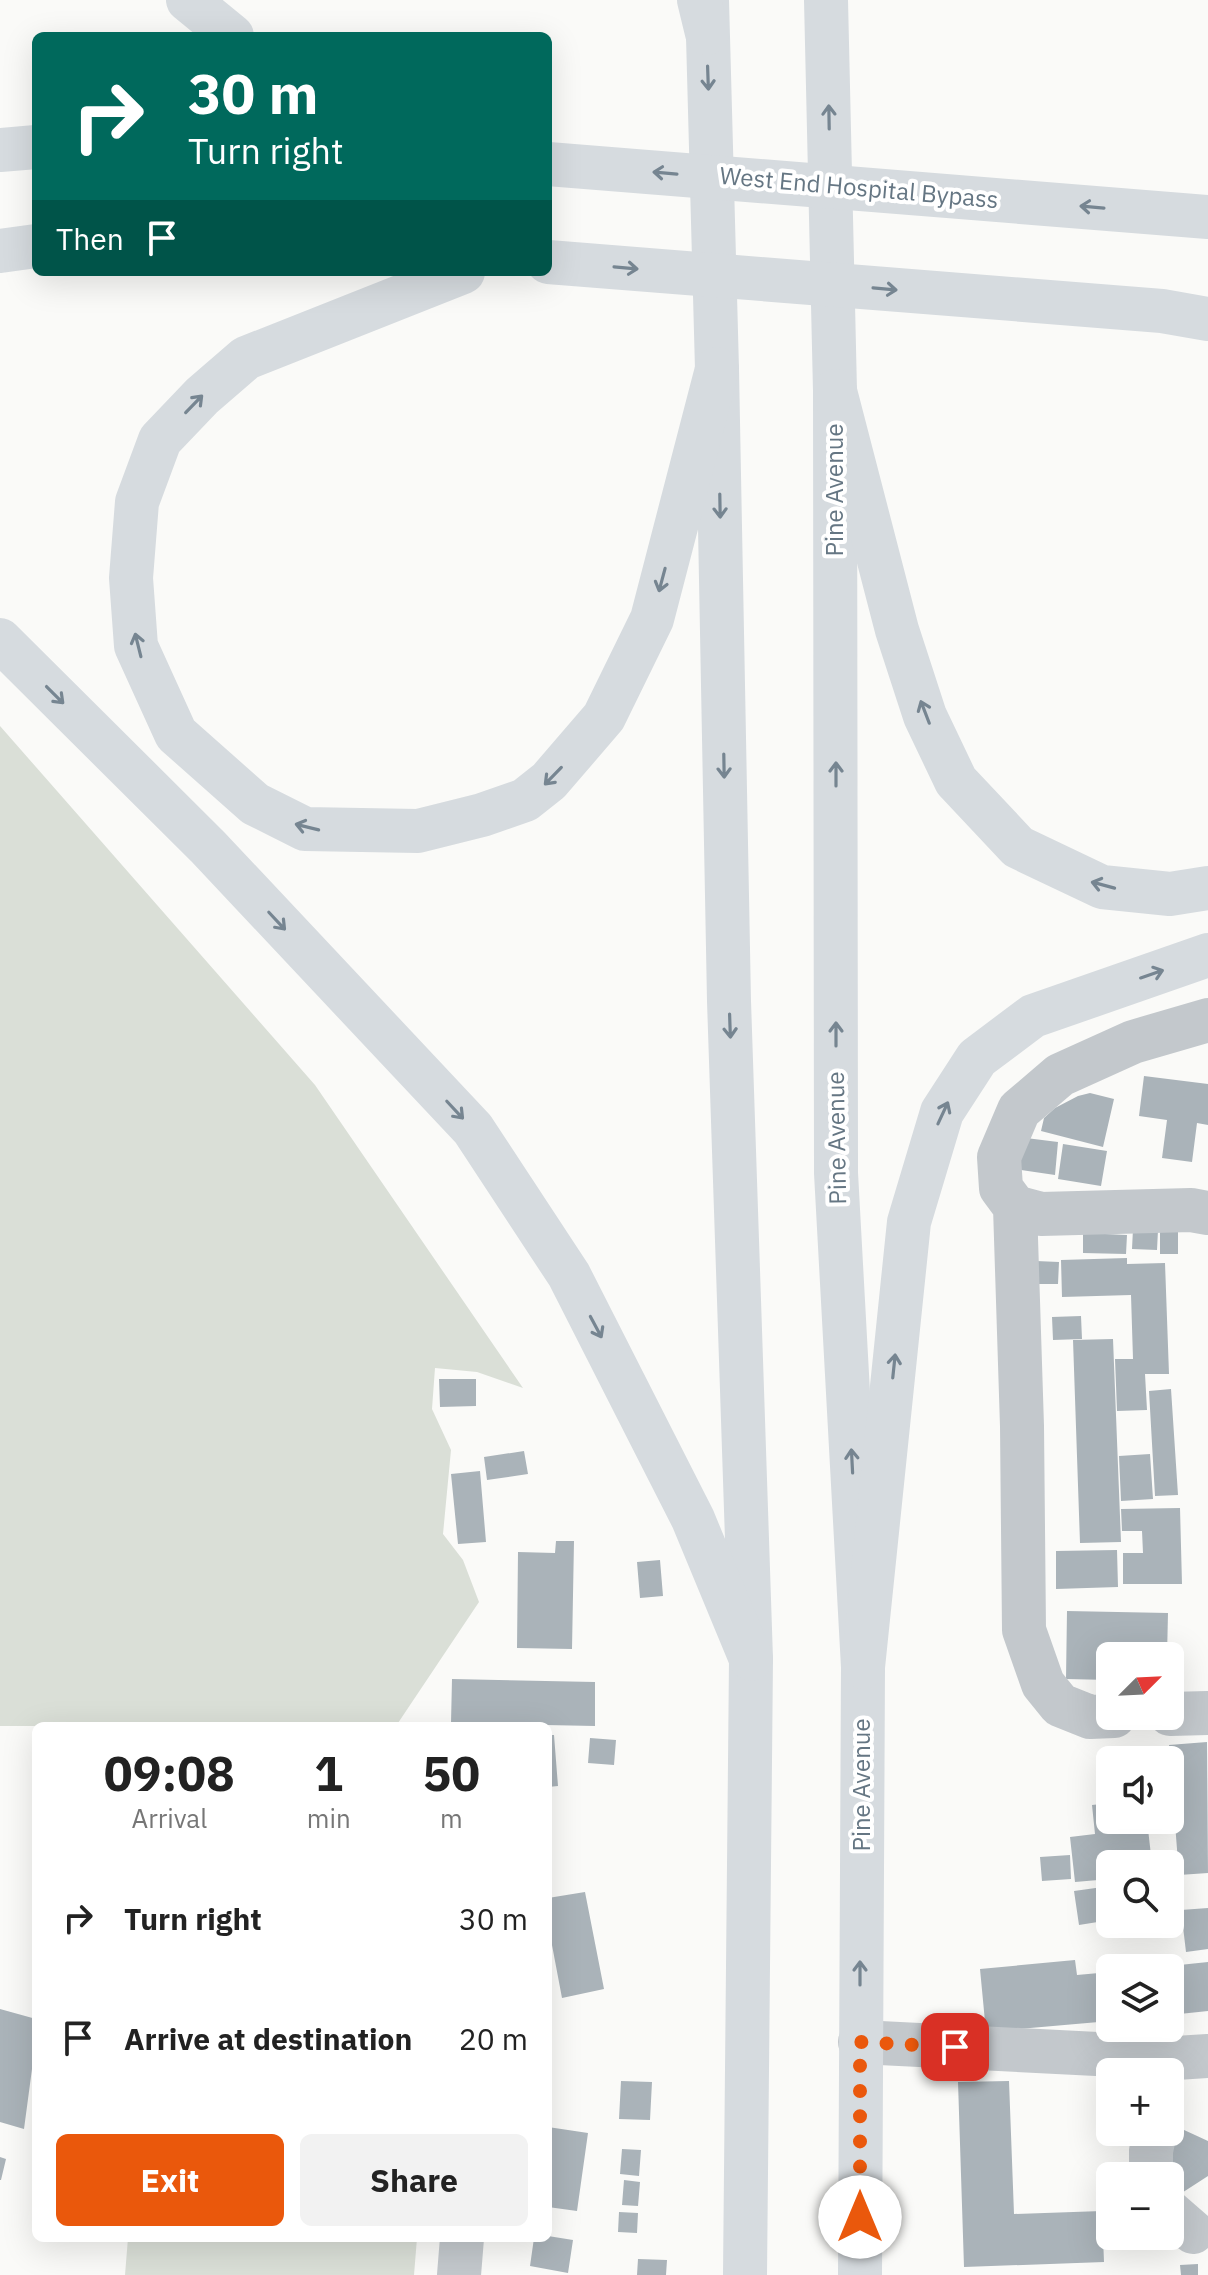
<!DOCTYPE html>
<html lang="en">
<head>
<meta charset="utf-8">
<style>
  :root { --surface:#fff; --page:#f2f2f2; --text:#222; --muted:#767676; --accent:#ea580c }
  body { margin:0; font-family:"IBM Plex Sans",sans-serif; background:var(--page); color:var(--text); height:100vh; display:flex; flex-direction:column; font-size:30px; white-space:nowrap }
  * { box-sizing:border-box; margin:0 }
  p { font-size:26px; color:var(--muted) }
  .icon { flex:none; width:44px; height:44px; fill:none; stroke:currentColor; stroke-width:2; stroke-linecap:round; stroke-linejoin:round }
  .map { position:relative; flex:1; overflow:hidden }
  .side { position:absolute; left:32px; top:1722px; width:520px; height:520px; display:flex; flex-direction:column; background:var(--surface); border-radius:12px; box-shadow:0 8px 32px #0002 }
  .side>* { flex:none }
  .hud { position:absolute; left:32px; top:32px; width:520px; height:244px; border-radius:12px; box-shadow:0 8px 32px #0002; background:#00695c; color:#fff; overflow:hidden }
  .needle { width:52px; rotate:66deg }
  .tools { position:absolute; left:1096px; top:1642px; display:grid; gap:16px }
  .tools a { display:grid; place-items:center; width:88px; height:88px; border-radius:12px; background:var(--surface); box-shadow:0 8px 32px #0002; font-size:40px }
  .pin { position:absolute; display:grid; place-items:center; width:68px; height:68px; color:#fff; margin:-34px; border-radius:16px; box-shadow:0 4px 12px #0006 }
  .me { position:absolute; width:88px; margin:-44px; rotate:0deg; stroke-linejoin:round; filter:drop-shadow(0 0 6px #0008) }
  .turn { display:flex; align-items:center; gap:28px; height:168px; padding:0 24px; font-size:36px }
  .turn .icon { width:104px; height:104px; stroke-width:2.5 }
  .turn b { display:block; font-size:56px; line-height:68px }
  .then { display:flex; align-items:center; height:76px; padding:0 24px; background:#0003; gap:16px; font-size:30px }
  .eta { display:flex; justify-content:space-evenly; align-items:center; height:136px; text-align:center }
  .eta b { font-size:48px; font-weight:700; line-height:56px }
  .action { display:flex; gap:16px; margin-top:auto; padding:16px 24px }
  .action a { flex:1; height:92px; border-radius:12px; background:var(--accent); color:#fff; font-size:32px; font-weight:700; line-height:92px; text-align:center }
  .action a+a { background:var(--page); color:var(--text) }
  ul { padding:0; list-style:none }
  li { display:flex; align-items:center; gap:24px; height:120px; padding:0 24px }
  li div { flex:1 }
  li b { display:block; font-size:30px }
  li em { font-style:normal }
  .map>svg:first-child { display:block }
</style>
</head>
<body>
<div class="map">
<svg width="1208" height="2275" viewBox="0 0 1208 2275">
  <rect width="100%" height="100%" fill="#fafaf8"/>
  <path fill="#dadfd7" d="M0 726 315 1085 523 1388 477 1372 435 1368 432 1409 451 1450 443 1534 463 1560 479 1602 396 1726H0Z
    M128 2238H417L414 2275H125Z"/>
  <path fill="#aab3b9" d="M1144 1076 1208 1084V1125L1197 1123 1192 1162 1162 1158 1167 1120 1139 1116Z
    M1090 1093 1114 1099 1103 1147 1041 1131 1044 1118 1055 1108 1078 1096Z
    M1018 1137 1058 1142 1055 1175 1014 1169Z
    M1063 1144 1107 1151 1101 1186 1058 1179Z
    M1133 1229 1158 1230 1157 1250 1132 1249Z
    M1160 1232H1178V1254H1160Z
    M1083 1233 1127 1235 1126 1254 1083 1253Z
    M1127 1258V1264L1165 1263 1169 1374H1145L1147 1410 1117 1411 1115 1359H1133L1131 1295 1062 1297 1061 1260Z
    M1036 1261 1059 1262 1058 1284H1036Z
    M1081 1316 1082 1339 1053 1340 1052 1317Z
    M1113 1339 1121 1542 1080 1543 1073 1340Z
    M439 1379H476V1406L440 1407Z
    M1171 1389 1178 1495 1155 1496 1149 1391Z
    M524 1451 528 1474 487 1480 484 1457Z
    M1150 1454 1153 1499 1121 1501 1119 1456Z
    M480 1471 486 1542 458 1544 451 1474Z
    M1180 1508 1182 1584H1123V1553H1143L1142 1531H1122L1121 1509Z
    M556 1541H574L572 1649 517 1648 518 1552 555 1553Z
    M1117 1550 1118 1587 1056 1589V1551Z
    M660 1560 663 1596 640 1598 637 1562Z
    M1067 1611 1168 1613 1167 1656H1110V1680L1066 1679Z
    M452 1679 595 1682V1726L451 1723Z
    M548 1735H554L558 1786 548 1787Z
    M590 1738 616 1740 614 1765 588 1763Z
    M1207 1742 1208 1873 1179 1875 1169 1745Z
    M1110 1803V1820H1153L1154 1828 1148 1829 1152 1864H1110V1879L1075 1882 1070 1837 1095 1834 1092 1805Z
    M1070 1855 1071 1879 1042 1881 1040 1857Z
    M1110 1886V1920L1079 1925 1074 1891Z
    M585 1892 604 1989 562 1998 548 1924V1898Z
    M1208 1908V1949L1186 1952 1181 1910Z
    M1075 1960 1077 1975 1110 1972V2021L986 2032 980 1969Z
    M1208 1962V2011L1170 2015V1966Z
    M0 2009 36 2019V2039L24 2129 0 2122Z
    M621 2081 652 2082 650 2120 619 2119Z
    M1009 2081 1014 2214 1102 2211 1104 2262 964 2267 958 2082Z
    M1171 2124 1208 2141V2176L1174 2198 1170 2191Z
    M548 2127 588 2133 577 2211 548 2207Z
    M622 2149 641 2150 639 2176 620 2174Z
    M0 2157 6 2159 1 2180H0Z
    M624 2180 640 2182 638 2206 622 2205Z
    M619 2212 638 2213 637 2233 618 2232Z
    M548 2236 573 2240 568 2273 530 2266 534 2238H548Z
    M638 2259 667 2260 666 2275H637Z
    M1198 2264V2275H1181L1180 2265Z"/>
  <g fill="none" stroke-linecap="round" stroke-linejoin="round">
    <path stroke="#c3c8cc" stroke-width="44" d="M1208 1020 1133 1042 1060 1075 1019 1110 999 1157 1001 1188 1015 1207 1041 1214 1191 1210 1208 1213
      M1015 1207 1022 1426 1024 1630 1043 1684 1060 1705 1090 1717 1114 1716
      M1170 1714 1208 1713
      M860 2042 1176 2058 1208 2056
      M1151 2176V2151L1155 2132
      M1170 2212 1193 2232
      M459 2275 462 2238"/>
    <path stroke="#d6dbdf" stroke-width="44" d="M707 0 717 369 729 1001 751 1659 745 2275
      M826 0 835 391 836 1173 863 1667 860 2275"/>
    <path stroke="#d6dbdf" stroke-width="44" d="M188 0 232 36
      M699 0 707 33
      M0 150 36 147
      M548 164 1208 217
      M0 251 36 246
      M548 262 1162 311 1208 319
      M463 272 246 358 202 396 160 440 137 502 131 578 136 646 176 734 255 804 305 829 418 831 482 815 525 800 549 781 604 717 652 619 717 369
      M835 391 897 630 925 716 956 781 1018 847 1102 887 1170 894 1208 888
      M0 640 208 847 473 1129 569 1275 693 1519 751 1659
      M863 1667 909 1222 942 1112 977 1058 1033 1016 1208 955"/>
  </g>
  <defs><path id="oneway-shaft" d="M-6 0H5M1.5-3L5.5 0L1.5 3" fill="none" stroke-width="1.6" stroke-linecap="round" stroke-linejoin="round" transform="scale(2)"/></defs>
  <g stroke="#768591">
    <use href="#oneway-shaft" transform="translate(708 78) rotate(88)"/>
    <use href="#oneway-shaft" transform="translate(829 117) rotate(-91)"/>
    <use href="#oneway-shaft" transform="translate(665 173) rotate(-175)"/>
    <use href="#oneway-shaft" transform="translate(1092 207) rotate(-175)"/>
    <use href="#oneway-shaft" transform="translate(626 268) rotate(5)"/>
    <use href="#oneway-shaft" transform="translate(885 289) rotate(5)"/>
    <use href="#oneway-shaft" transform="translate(194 404) rotate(-46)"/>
    <use href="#oneway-shaft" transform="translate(720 506) rotate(89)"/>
    <use href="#oneway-shaft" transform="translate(662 580) rotate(105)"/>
    <use href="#oneway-shaft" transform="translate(138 645) rotate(-104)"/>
    <use href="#oneway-shaft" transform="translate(55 695) rotate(45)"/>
    <use href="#oneway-shaft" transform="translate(925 712) rotate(-111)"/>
    <use href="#oneway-shaft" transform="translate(724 766) rotate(89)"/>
    <use href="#oneway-shaft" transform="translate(836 774) rotate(-90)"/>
    <use href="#oneway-shaft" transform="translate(553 776) rotate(134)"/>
    <use href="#oneway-shaft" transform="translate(307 827) rotate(-166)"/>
    <use href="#oneway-shaft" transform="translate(1103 885) rotate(-165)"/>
    <use href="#oneway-shaft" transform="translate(277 921) rotate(47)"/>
    <use href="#oneway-shaft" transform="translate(1152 974) rotate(-19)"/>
    <use href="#oneway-shaft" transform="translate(730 1026) rotate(88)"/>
    <use href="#oneway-shaft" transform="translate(836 1034) rotate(-90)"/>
    <use href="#oneway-shaft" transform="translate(455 1110) rotate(47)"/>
    <use href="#oneway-shaft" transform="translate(943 1113) rotate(-65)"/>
    <use href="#oneway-shaft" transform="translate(596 1327) rotate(62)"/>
    <use href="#oneway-shaft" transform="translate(894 1366) rotate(-84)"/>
    <use href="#oneway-shaft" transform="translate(852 1461) rotate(-93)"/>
    <use href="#oneway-shaft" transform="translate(860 1973) rotate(-90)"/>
  </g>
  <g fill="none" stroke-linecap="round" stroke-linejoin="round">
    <path stroke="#ea580c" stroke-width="14" stroke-dasharray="0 25.2" d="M860 2217V2042L955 2047"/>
  </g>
  <g text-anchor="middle" stroke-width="8" stroke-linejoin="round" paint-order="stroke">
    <g font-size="24" fill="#657683" stroke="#fff">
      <text transform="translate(859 188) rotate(5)" y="8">West End Hospital Bypass</text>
      <text transform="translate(835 490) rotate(-90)" y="8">Pine Avenue</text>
      <text transform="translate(837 1138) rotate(-91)" y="8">Pine Avenue</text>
      <text transform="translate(862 1785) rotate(-90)" y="8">Pine Avenue</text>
    </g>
  </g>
</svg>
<div class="tools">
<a><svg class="needle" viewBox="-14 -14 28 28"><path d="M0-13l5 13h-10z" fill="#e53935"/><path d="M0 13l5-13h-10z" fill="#767676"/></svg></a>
<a><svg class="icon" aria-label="sound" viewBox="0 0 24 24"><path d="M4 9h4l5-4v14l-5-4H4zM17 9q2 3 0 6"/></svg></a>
<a><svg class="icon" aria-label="search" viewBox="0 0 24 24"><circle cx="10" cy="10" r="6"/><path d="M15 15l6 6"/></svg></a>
<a><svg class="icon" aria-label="layers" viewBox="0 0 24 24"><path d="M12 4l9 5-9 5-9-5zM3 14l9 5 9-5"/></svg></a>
<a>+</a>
<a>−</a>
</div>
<div class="pin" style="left:955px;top:2047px;background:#d93025"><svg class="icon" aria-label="arrive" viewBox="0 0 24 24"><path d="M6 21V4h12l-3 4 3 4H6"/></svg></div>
<svg class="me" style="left:860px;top:2217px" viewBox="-20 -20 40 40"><circle r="19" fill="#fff"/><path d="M0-13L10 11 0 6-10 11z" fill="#ea580c"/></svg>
<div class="hud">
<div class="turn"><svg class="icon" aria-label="right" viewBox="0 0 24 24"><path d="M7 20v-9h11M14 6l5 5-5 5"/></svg><div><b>30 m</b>Turn right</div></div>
<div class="then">Then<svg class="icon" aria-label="arrive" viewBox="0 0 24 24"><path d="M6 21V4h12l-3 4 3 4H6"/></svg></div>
</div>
<section class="side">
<div class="eta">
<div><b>09:08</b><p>Arrival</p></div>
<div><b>1</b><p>min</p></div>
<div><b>50</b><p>m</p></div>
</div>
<ul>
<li><svg class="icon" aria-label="right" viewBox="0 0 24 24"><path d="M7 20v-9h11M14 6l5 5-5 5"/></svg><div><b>Turn right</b></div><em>30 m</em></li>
<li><svg class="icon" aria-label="arrive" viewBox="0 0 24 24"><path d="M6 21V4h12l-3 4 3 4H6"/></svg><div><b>Arrive at destination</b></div><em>20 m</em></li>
</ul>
<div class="action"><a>Exit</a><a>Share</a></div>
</section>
</div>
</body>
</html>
